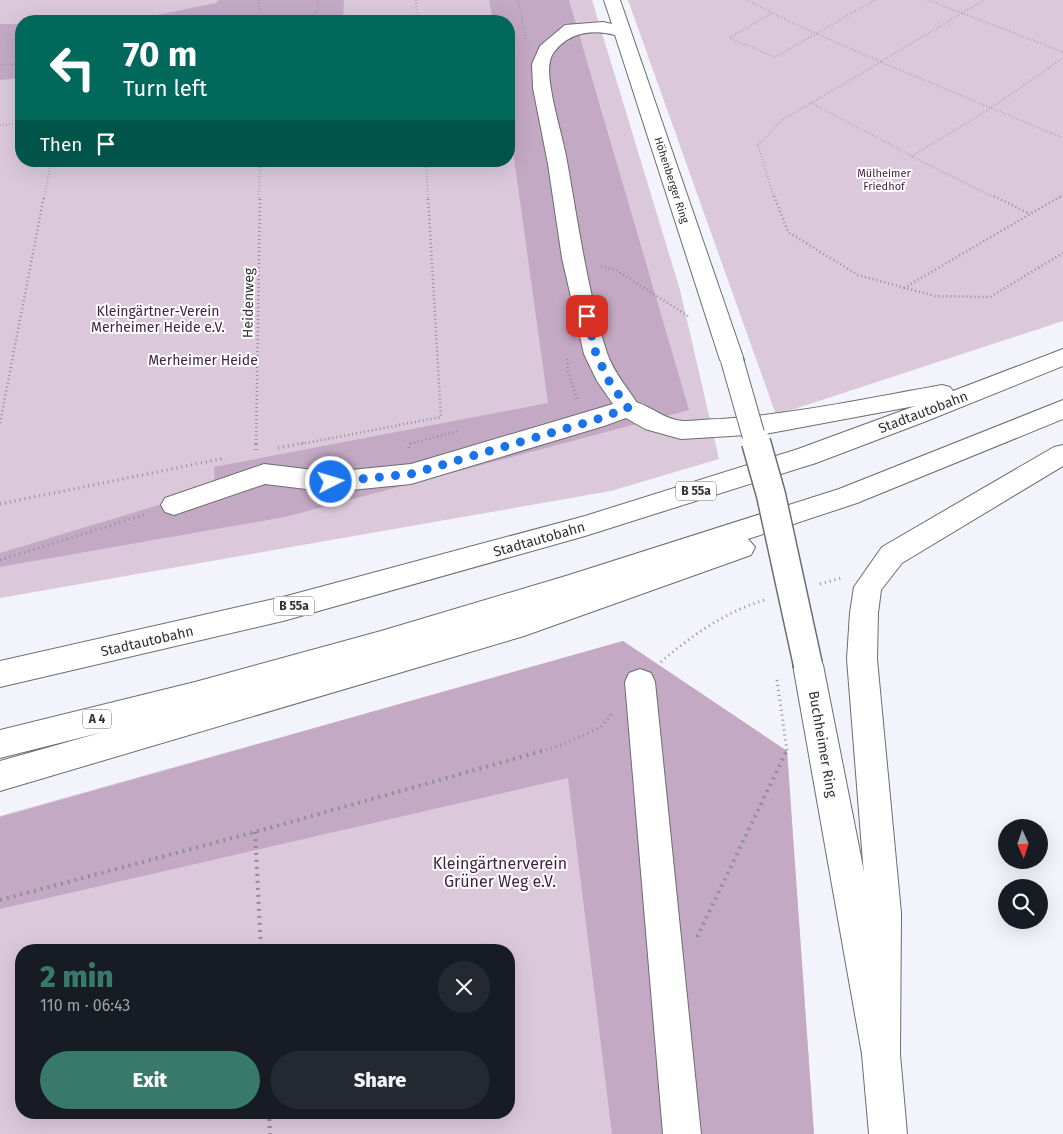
<!DOCTYPE html>
<html lang="en">
<head>
<meta charset="utf-8">
<style>
  :root { --surface:#171b24; --page:#242831; --text:#f1f3f6; --muted:#9ea1a6; --accent:#387969 }
  body { margin:0; font-family:"Fira Sans",sans-serif; background:var(--page); color:var(--text); height:100vh; display:flex; flex-direction:column; font-size:19px; white-space:nowrap }
  * { box-sizing:border-box; margin:0 }
  p { font-size:16px; color:var(--muted) }
  .icon { flex:none; width:28px; height:28px; fill:none; stroke:currentColor; stroke-width:2; stroke-linecap:round; stroke-linejoin:round }
  .map { position:relative; flex:1; overflow:hidden }
  .side { position:absolute; left:15px; top:944px; width:500px; height:175px; display:flex; flex-direction:column; background:var(--surface); border-radius:20px; box-shadow:0 5px 20px #0002 }
  .side>* { flex:none }
  .guide { position:absolute; left:15px; top:15px; width:500px; height:152px; border-radius:20px; box-shadow:0 5px 20px #0002; background:#00695c; color:#fff; overflow:hidden }
  .needle { width:32px; rotate:177deg }
  .buttons { position:absolute; left:998px; top:819px; display:grid; gap:10px }
  .buttons a { display:grid; place-items:center; width:50px; height:50px; border-radius:50%; background:var(--surface); box-shadow:0 5px 20px #0002; font-size:25px }
  .pin { position:absolute; display:grid; place-items:center; width:42px; height:42px; color:#fff; margin:-21px; border-radius:10px; box-shadow:0 2px 8px #0006 }
  .me { position:absolute; width:55px; margin:-28px; rotate:85deg; stroke-linejoin:round; filter:drop-shadow(0 0 4px #0008) }
  .turn { display:flex; align-items:center; gap:18px; height:105px; padding:0 25px; font-size:22px }
  .turn .icon { width:65px; height:65px; stroke-width:2.5 }
  .turn b { display:block; font-size:35px; line-height:42px }
  .then { display:flex; align-items:center; height:48px; padding:0 25px; background:#0003; gap:10px; font-size:19px }
  .round { display:grid; place-items:center; flex:none; width:52px; height:52px; border-radius:26px; background:var(--page) }
  .summary { display:flex; align-items:center; justify-content:space-between; height:85px; padding:0 25px }
  h1 { font-size:30px; font-weight:800; line-height:38px; color:var(--accent) }
  .cta { display:flex; gap:10px; margin-top:auto; padding:10px 25px }
  .cta a { flex:1; height:58px; border-radius:30px; background:var(--accent); color:#fff; font-size:20px; font-weight:800; line-height:58px; text-align:center }
  .cta a+a { background:var(--page); color:var(--text) }
  .map>svg:first-child { display:block }
</style>
</head>
<body>
<div class="map">
<svg width="1063" height="1134" viewBox="0 0 1063 1134">
  <rect width="100%" height="100%" fill="#f3f4fb"/>
  <path fill="#dbc9db" fill-rule="evenodd" d="M0 0H592L680 290 719 459 611 491 0 598ZM21 21H509V161H21Z
    M628 0H1063V321L776 415Z
    M623 641 787 751 814 1134H0V816ZM21 950H509V1112H21Z"/>
  <path fill="#c4a9c4" d="M219 0H344L343 21H128L216 3Z
    M489 0H569L689 410 285 517 0 567V553L215 488 214 467 548 403 509 122V21H493Z
    M0 24H21V78L0 80Z
    M623 641 787 751 814 1134H612L568 778 0 909V817Z"/>
  <g fill="none" stroke-linecap="round" stroke-linejoin="round">
    <g stroke="#6c6c72" stroke-width="2">
      <path id="minor" d="M604 0H620L744 360 740 366 732 368 724 366 720 360 615 35C593 29 569 32 554 52 547 61 549 78 551 89 555 115 564 141 568 167 579 229 588 293 607 353 614 374 629 389 640 408L637 414 604 426 411 484 331 492 265 484 174 515 165 512 161 505 165 498 264 464 331 472 411 464 613 404 597 381 584 354 562 258 548 164 533 88 532 64 540 46 565 25 603 22 612 24Z
        M808 652 818 656 823 665 900 1054 907 1134H869L862 1054 793 665 798 656Z
        M640 669 651 673 655 682 701 1134H663L625 682 629 673Z"/>
    </g>
    <g stroke="#6c6c72" stroke-width="2">
      <path id="highway" d="M1063 349V366L924 422 816 463 585 536 283 621 0 687V661L283 597 585 516 798 449 915 406 765 434 681 439 645 429 619 414 616 408 619 402C641 395 660 420 683 421 695 421 708 419 721 419 795 414 869 398 942 385L950 387 953 391Z
        M1063 400V419L857 503 748 539 755 547 751 555 524 636 0 791V761L103 732 0 758V730L195 682 381 631 569 575 839 489Z
        M1063 445V466L902 563 881 590 878 613 877 659 901 913 900 1054 894 1067 881 1073 868 1067 862 1054 867 913 847 659 850 613 854 587 882 547 1054 447Z"/>
    </g>
    <path stroke="#8f8f94" stroke-width="2" stroke-dasharray="0.5 2.5" stroke-linecap="butt" d="M259 0 260 21
      M416 0 417 21
      M518 0 526 40
      M747 0 790 22 881 62 782 120 758 145 774 198
      M928 0 1063 52
      M772 13 729 38 775 57 875 0
      M308 21 318 11V0
      M882 61 984 0
      M881 62 1063 138
      M0 65 21 64
      M811 103 912 156 991 108 1063 58
      M0 125 21 123
      M913 157 996 198
      M426 161 428 198
      M44 198 51 161
      M259 198 260 161
      M1059 198 1063 195"/>
    <path stroke="#8f8f94" stroke-width="2.5" stroke-dasharray="1 3" stroke-linecap="butt" d="M774 196 788 232 858 275 935 296 990 297 1063 253
      M994 196 1030 214
      M601 266 616 270 688 316
      M904 288 1061 196
      M567 359 568 371 577 399
      M0 423 44 196
      M256 444 260 196
      M301 444 441 417 428 196
      M410 444 459 431"/>
    <path stroke="#8f8f94" stroke-width="3" stroke-dasharray="1 4" stroke-linecap="butt" d="M278 448 307 442
      M409 448V444L415 442
      M256 450V442
      M0 504 225 458
      M0 560 147 514
      M820 584 841 578
      M661 662C692 635 724 613 764 600
      M777 680 787 751
      M541 751 562 745 601 727 612 714"/>
    <path stroke="#8f8f94" stroke-width="4" stroke-dasharray="2 5" stroke-linecap="butt" d="M255 832 261 950
      M0 900 255 832 546 750
      M697 937 787 750
      M269 1112 270 1134"/>
    <use href="#minor" fill="#fff" fill-rule="evenodd"/>
    <use href="#highway" fill="#fff" fill-rule="evenodd"/>
    <g stroke="#6c6c72" stroke-width="24" stroke-linecap="butt">
      <path id="minor-bridge-far1" d="M732 360 756 444"/>
    </g>
    <g stroke="#6c6c72" stroke-width="31" stroke-linecap="butt">
      <path id="minor-bridge" d="M756 442 771 495 808 665"/>
    </g>
    <use href="#minor-bridge-far1" stroke="#fff" stroke-width="22"/>
    <use href="#minor-bridge" stroke="#fff" stroke-width="28"/>
  </g>
  <g fill="none" stroke-linecap="round" stroke-linejoin="round">
    <path stroke="#1a73e8" stroke-width="9" stroke-dasharray="0 16.2" d="M331 482 411 474 595 420 628 408 609 381 596 354 587 316"/>
  </g>
  <g text-anchor="middle" stroke-width="4" stroke-linejoin="round" paint-order="stroke">
    <g font-size="11" fill="#452146" stroke="#fff">
      <text x="884" y="177">Mülheimer<tspan x="884" dy="13">Friedhof</tspan></text>
    </g>
    <g font-size="11" fill="#313133" stroke="#fff">
      <text transform="translate(672 180) rotate(72)" y="4">Höhenberger Ring</text>
    </g>
    <g fill="#fff" stroke="#6f6f70" stroke-width="1">
      <rect x="676" y="481.5" width="40" height="19" rx="4"/>
      <rect x="274" y="596.5" width="40" height="19" rx="4"/>
      <rect x="83" y="709.5" width="28" height="19" rx="4"/>
    </g>
    <g font-size="12" font-weight="bold" fill="#313133">
      <text x="696" y="495">B 55a</text>
      <text x="294" y="610">B 55a</text>
      <text x="97" y="723">A 4</text>
    </g>
    <g font-size="14" fill="#313133" stroke="#fff">
      <text transform="translate(248 303) rotate(-89)" y="5">Heidenweg</text>
      <text transform="translate(923 412) rotate(-21)" y="5">Stadtautobahn</text>
      <text transform="translate(539 539) rotate(-16)" y="5">Stadtautobahn</text>
      <text transform="translate(147 641) rotate(-13)" y="5">Stadtautobahn</text>
      <text transform="translate(823 744) rotate(80)" y="5">Buchheimer Ring</text>
    </g>
    <g font-size="14" fill="#452146" stroke="#fff">
      <text x="158" y="316">Kleingärtner-Verein<tspan x="158" dy="16">Merheimer Heide e.V.</tspan></text>
      <text x="203" y="365">Merheimer Heide</text>
    </g>
    <g font-size="16" fill="#452146" stroke="#fff">
      <text x="500" y="869">Kleingärtnerverein<tspan x="500" dy="18">Grüner Weg e.V.</tspan></text>
    </g>
  </g>
</svg>
<div class="buttons">
<a><svg class="needle" viewBox="-14 -14 28 28"><path d="M0-13l5 13h-10z" fill="#e53935"/><path d="M0 13l5-13h-10z" fill="#9ea1a6"/></svg></a>
<a><svg class="icon" aria-label="search" viewBox="0 0 24 24"><circle cx="10" cy="10" r="6"/><path d="M15 15l6 6"/></svg></a>
</div>
<div class="pin" style="left:587px;top:316px;background:#d93025"><svg class="icon" aria-label="arrive" viewBox="0 0 24 24"><path d="M6 21V4h12l-3 4 3 4H6"/></svg></div>
<svg class="me" style="left:331px;top:482px" viewBox="-20 -20 40 40"><circle r="17" fill="#1a73e8" stroke="#fff" stroke-width="3"/><path d="M0-11L8 9 0 5-8 9z" fill="#fff"/></svg>
<div class="guide">
<div class="turn"><svg class="icon" aria-label="left" viewBox="0 0 24 24"><path d="M17 20v-9H6M10 6l-5 5 5 5"/></svg><div><b>70 m</b>Turn left</div></div>
<div class="then">Then<svg class="icon" aria-label="arrive" viewBox="0 0 24 24"><path d="M6 21V4h12l-3 4 3 4H6"/></svg></div>
</div>
<section class="side">
<div class="summary"><div><h1>2 min</h1><p>110 m · 06:43</p></div><a class="round"><svg class="icon" aria-label="close" viewBox="0 0 24 24"><path d="M6 6l12 12M18 6L6 18"/></svg></a></div>
<div class="cta"><a>Exit</a><a>Share</a></div>
</section>
</div>
</body>
</html>
